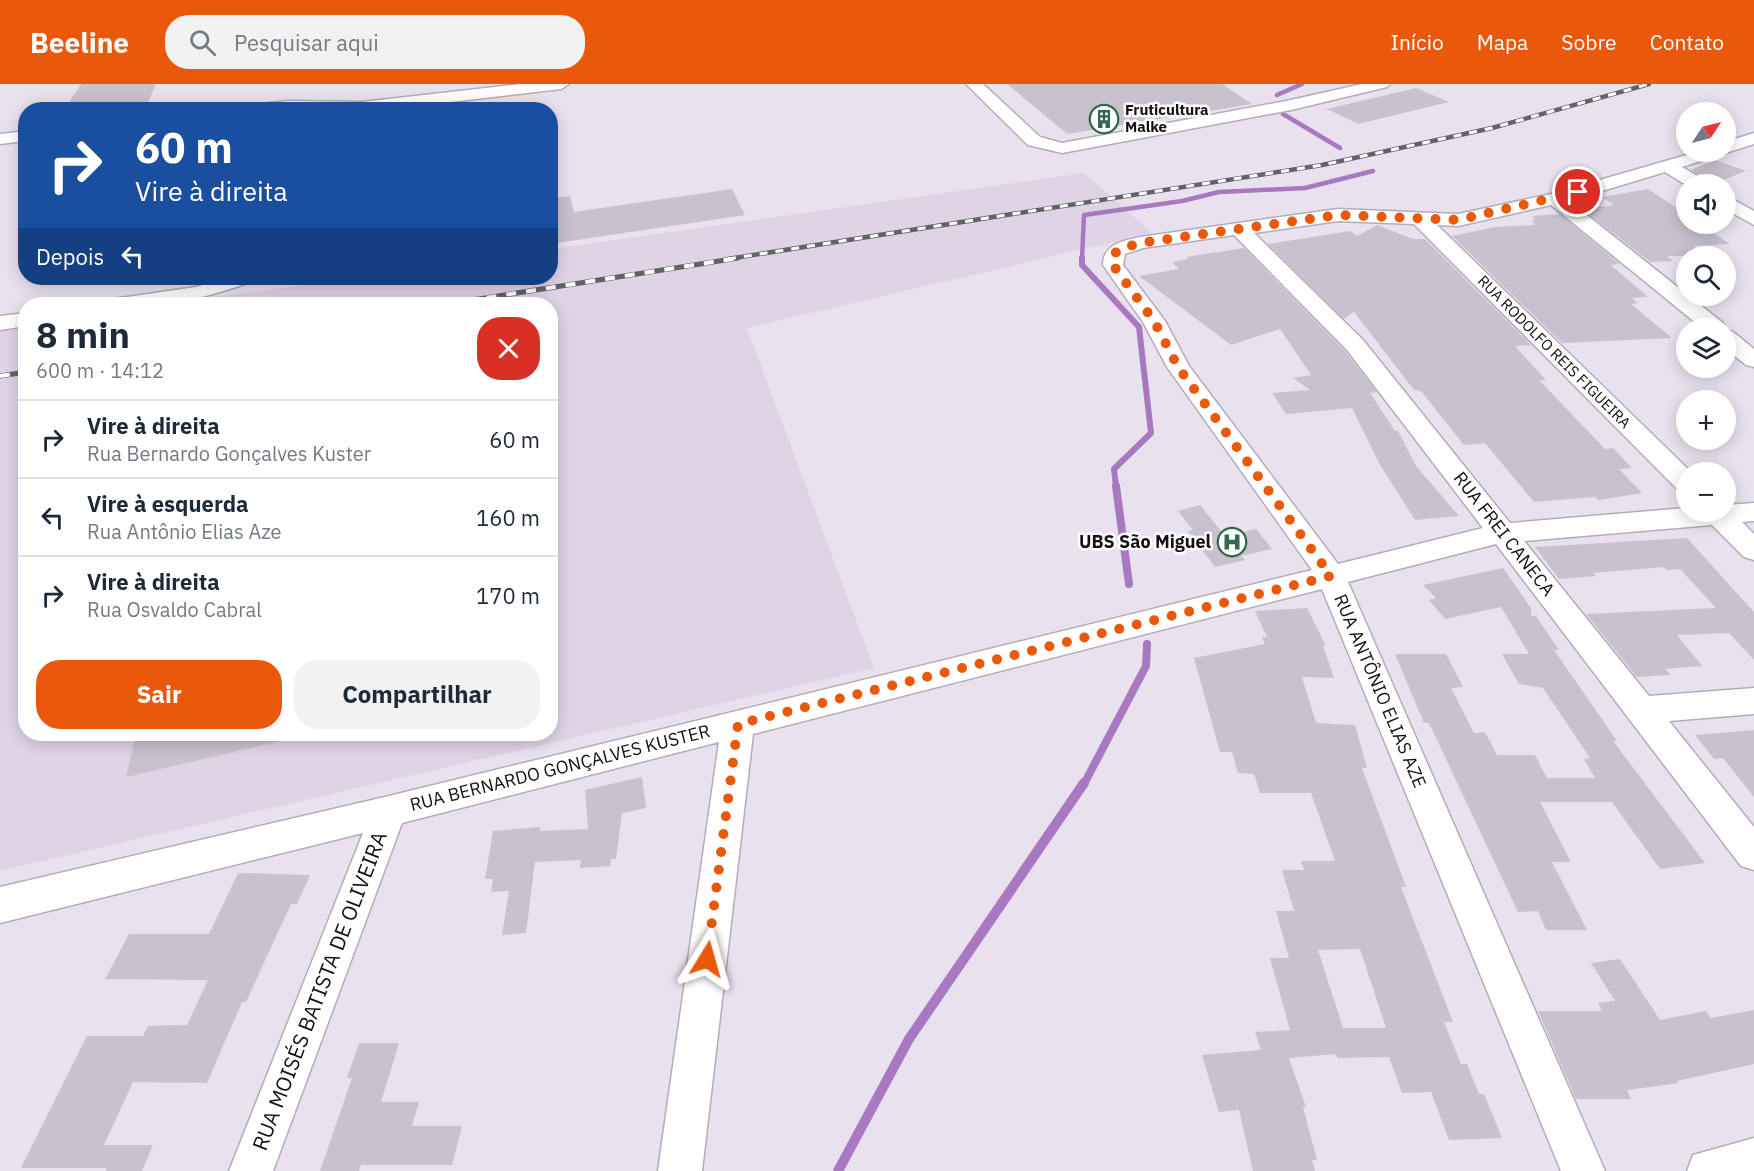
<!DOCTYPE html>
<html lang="pt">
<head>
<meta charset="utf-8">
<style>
  :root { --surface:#fff; --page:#f2f2f3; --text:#1f2937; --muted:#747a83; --line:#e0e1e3; --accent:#ea580c }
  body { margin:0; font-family:"IBM Plex Sans",sans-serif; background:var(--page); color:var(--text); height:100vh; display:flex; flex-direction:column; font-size:22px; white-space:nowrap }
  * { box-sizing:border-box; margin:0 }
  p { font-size:20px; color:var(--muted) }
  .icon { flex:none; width:33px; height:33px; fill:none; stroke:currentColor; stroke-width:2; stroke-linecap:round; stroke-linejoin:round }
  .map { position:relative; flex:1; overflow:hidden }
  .panel { position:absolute; left:18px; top:213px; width:540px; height:444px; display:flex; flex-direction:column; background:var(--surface); border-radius:24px; box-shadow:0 3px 15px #0003 }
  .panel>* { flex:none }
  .guide { position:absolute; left:18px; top:18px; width:540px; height:183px; border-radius:24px; box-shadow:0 3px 15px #0003; background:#1a4fa0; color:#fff; overflow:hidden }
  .needle { width:39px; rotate:55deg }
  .controls { position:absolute; left:1676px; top:18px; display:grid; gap:12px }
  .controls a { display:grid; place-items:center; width:60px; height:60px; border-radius:50%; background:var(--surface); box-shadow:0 3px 15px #0003; font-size:30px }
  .pin { position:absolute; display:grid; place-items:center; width:51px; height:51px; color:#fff; margin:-26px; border:3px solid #fff; border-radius:50%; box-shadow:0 2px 6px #0007 }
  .me { position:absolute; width:66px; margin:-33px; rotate:8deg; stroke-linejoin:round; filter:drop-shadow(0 0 4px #0008) }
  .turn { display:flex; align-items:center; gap:21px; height:126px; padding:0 18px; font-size:27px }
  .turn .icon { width:78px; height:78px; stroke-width:2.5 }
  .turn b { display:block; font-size:42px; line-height:51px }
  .then { display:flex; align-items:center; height:57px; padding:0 18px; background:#0003; gap:12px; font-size:22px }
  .round { display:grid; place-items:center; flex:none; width:63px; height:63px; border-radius:24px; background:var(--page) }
  .overview { display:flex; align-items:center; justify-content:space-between; height:102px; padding:0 18px }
  h1 { font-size:36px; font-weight:700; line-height:45px }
  .button { display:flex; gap:12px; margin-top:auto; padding:12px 18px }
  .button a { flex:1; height:69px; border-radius:24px; background:var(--accent); color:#fff; font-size:24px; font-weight:700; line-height:69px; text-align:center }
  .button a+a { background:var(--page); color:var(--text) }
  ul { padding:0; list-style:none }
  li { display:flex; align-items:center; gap:18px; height:78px; padding:0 18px; border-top:2px solid var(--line) }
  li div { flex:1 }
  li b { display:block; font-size:22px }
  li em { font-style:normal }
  header { display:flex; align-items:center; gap:36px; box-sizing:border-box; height:84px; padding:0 30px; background:var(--accent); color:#fff }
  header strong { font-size:28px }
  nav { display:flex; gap:33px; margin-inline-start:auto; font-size:21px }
  .search { width:420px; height:54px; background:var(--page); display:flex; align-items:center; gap:15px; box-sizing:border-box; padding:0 21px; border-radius:24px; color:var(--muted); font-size:22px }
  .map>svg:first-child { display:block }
</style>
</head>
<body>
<header>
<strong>Beeline</strong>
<div class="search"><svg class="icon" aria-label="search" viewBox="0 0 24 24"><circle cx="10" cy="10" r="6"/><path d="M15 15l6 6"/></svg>Pesquisar aqui</div>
<nav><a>Início</a><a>Mapa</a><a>Sobre</a><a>Contato</a></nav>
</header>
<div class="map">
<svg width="1754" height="1087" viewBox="0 0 1754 1087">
  <rect width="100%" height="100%" fill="#e9e2ee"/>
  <path fill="#dfd3e6" d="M1084 89 1152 149 747 244 874 584 0 787V246L25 242 26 650H550V220H167L353 194H550L551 165Z"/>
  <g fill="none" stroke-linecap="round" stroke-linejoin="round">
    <path stroke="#a878c0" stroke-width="4.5" d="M1277 11 1302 0
      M1283 30 1340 64
      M1082 175 1084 131 1182 117 1219 108 1305 104 1373 87"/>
    <path stroke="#a878c0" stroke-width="6" d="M1082 174V181L1139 243 1151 349 1114 385 1116 403"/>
    <path stroke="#a878c0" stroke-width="8" d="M1116 402 1129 500
      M1084 700 1146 582 1147 560"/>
    <path stroke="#a878c0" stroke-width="10" d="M838 1087 909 955 1084 699"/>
  </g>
  <path fill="#c9c1cd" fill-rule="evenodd" d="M81 0H156L147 21 111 26H64Z
    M1007 0H1222L1252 20 1067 50Z
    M1416 4 1449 18 1358 40 1327 25Z
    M1715 76 1746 87 1713 100 1691 86Z
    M732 105 745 131 550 160V115L570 112 574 128Z
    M1648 105 1686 130V140H1700L1730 160 1693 162 1708 172H1667L1673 177 1650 178 1582 125 1614 121 1602 113Z
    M1559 130 1620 180 1611 181 1648 213 1632 214 1638 219 1631 220 1672 254 1562 259 1452 152 1495 143 1535 141 1532 135H1535L1532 132Z
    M1377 141 1413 155H1425L1531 261 1515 262 1546 296H1539L1605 365 1613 364 1632 384 1619 385 1642 409 1598 416 1596 413 1534 418 1485 359 1464 361 1421 307 1414 306 1354 228 1344 235 1268 160 1350 147 1357 152Z
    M1244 164 1345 267 1377 308 1370 309 1395 347H1398L1416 382 1459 432 1415 436 1379 379 1352 324 1286 330 1272 309 1310 306 1293 294 1311 291 1280 245 1231 261 1139 192 1179 185 1172 178 1188 175 1186 173Z
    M1200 421 1225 452 1256 445 1272 465 1241 472 1245 476 1215 483 1188 447 1193 446 1178 427Z
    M1687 454 1754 528V576L1729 549 1677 551 1702 582 1665 585 1671 591 1637 593 1586 530 1716 524 1680 485 1667 486 1664 483 1593 489 1596 492 1559 495 1535 463Z
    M1503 484 1531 524V532H1536L1559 566H1554L1617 657H1613L1705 779 1660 785 1612 718H1540L1571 778H1552L1587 846H1546L1538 827 1518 828 1429 639H1424L1395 570H1446L1463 603 1451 604 1474 649 1485 648 1497 671H1535L1547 694H1595L1584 675 1590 674 1543 604 1519 600 1502 570H1529L1501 523 1445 535 1429 516 1436 514 1423 501Z
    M1307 524 1326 562H1323L1334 594 1302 593 1316 639 1355 641 1367 684H1362L1406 803H1401L1453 938H1444L1461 980H1467L1479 1010H1484L1502 1054 1449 1056 1431 1008 1402 1009 1389 973 1337 974 1336 970 1289 974 1306 1023H1303L1317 1076H1312L1315 1087H1253L1239 1026 1219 1028 1202 971 1261 966 1255 948 1290 946 1270 874H1289L1276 827H1294L1282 786H1304L1301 777H1335L1311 709H1260L1254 690 1238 689 1232 668H1220L1194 574 1265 560 1262 553H1267L1255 527ZM1360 865 1386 944H1343L1318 866Z
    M1754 646V713L1723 674 1714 675 1695 651Z
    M136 650H276L277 658 126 693Z
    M642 693 646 724 622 729 616 775H611L610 782 580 784 581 776 535 778 526 849 502 851 509 807 491 808 493 795H485L493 747 540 743V747L588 745 585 706Z
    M238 789 310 791 297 820H291L246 918H242L207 999 133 998 104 1061H153L142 1087H106L107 1084H21L87 952H143L148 942 187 941 208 896 105 895 129 850H209Z
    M1620 875 1660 936 1706 927 1711 934 1754 926V980L1677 997 1679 999 1627 1006 1631 1015H1576L1538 927H1602L1598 919 1615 917 1591 879Z
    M359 959H399L381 1018H419L412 1042H462L452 1081H361L359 1087H320L352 994H347Z"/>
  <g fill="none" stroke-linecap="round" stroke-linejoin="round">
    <g stroke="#b4acb8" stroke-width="3">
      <path id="minor" d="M521 0H569L561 5 382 26H244L252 21 288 17 362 18Z
        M966 0H983L1040 53 1062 59 1291 16 1362 0H1390L1387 3 1291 26 1062 69 1028 61Z
        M26 47V57L0 60V50Z
        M1754 49V60L1682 83 1704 96 1707 100 1686 101 1665 88 1569 117 1723 239 1726 244 1725 245 1702 244 1551 121 1458 142 1437 141 1691 388H1686V408L1677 405 1414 140 1338 137 1254 149 1363 256 1510 439 1686 424V428H1725V421L1754 419V437L1742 438 1754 450V476L1744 473 1712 441 1524 457 1649 612 1754 604V630L1669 637 1754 743V786L1741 782 1496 460 1348 498 1605 1087H1561L1322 505 753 650 702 1087H658L719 658 402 739 273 1087H229L363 749 0 839V803L389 712 1312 486 1167 283 1143 238 1103 181C1103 160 1123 157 1140 153L1338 125 1458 130 1551 110 1697 68H1725V58ZM1234 151 1347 266 1483 444 1338 480 1189 282 1165 237 1123 181 1125 170 1143 164Z
        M1725 111 1754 127V141L1725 125Z
        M225 194H254L251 198C205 214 159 226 109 220L112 215 120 214 196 203Z
        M26 229V242L0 246V232Z
        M1725 246 1733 248 1754 265V283L1746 281 1725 264Z
        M1754 1054V1087H1687L1693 1071Z"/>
    </g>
    <use href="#minor" fill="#fff" fill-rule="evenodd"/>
    <g stroke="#656168" stroke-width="4.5">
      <path id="rail-far1" d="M728 175 1322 81 1492 44 1649 0"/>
    </g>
    <g stroke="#656168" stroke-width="5">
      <path id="rail" d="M447 220 738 174
        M0 292 26 288"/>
    </g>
    <use href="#rail-far1" stroke="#fff" stroke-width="3" stroke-dasharray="8" stroke-linecap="butt"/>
    <use href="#rail" stroke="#fff" stroke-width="4" stroke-dasharray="10" stroke-linecap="butt"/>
  </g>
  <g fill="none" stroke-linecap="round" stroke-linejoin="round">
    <path stroke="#ea580c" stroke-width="10" stroke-dasharray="0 18" d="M707 875 738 640 1331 492 1178 283 1154 237 1113 181V172L1118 166 1140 159 1338 131 1458 136 1578 108"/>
  </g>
  <defs>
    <g id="building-ring" transform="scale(1.5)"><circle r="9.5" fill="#fff" stroke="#306850" stroke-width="1.5"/><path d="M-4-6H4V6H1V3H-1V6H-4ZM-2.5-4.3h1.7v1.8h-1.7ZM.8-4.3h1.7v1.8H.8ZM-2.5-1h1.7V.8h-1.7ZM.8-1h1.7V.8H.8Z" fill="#306850"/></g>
    <g id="hospital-ring" transform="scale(1.5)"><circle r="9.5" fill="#fff" stroke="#306850" stroke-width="1.5"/><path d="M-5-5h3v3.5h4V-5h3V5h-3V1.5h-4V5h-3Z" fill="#306850"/></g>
  </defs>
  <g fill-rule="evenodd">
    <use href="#building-ring" x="1104" y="35"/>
    <use href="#hospital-ring" x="1232" y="458"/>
  </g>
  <g text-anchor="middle" stroke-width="5" stroke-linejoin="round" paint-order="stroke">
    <g font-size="15" font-weight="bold" fill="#131014" stroke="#fff" text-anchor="start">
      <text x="1125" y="31">Fruticultura<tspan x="1125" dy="17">Malke</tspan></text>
    </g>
    <g font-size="15" fill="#131014" stroke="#fff">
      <text transform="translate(1554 268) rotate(45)" y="5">RUA RODOLFO REIS FIGUEIRA</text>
    </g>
    <g font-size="18" fill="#131014" stroke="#fff">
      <text transform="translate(1504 450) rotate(52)" y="6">RUA FREI CANECA</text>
      <text transform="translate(1380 607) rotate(67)" y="6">RUA ANTÔNIO ELIAS AZE</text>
      <text transform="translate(560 684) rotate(-14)" y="6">RUA BERNARDO GONÇALVES KUSTER</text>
    </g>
    <g font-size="18" font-weight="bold" fill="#131014" stroke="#fff" text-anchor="end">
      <text x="1211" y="464">UBS São Miguel</text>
    </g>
    <g font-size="21" fill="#131014" stroke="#fff">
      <text transform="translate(320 907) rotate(-69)" y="7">RUA MOISÉS BATISTA DE OLIVEIRA</text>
    </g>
  </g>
</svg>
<div class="controls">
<a><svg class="needle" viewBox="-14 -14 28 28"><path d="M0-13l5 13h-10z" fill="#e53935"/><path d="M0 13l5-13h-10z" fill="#747a83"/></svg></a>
<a><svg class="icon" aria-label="sound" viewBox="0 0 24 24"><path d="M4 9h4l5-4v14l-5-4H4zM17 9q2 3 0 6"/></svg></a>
<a><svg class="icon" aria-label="search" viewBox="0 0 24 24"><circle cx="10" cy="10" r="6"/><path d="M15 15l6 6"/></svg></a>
<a><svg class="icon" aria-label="layers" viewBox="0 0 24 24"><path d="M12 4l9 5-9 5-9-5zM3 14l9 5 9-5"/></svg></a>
<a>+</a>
<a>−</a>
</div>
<div class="pin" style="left:1578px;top:108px;background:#d93025"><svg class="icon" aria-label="arrive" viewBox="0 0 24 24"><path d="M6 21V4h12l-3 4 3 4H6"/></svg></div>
<svg class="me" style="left:707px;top:875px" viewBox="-20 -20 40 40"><path d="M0-17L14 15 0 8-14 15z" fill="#ea580c" stroke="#fff" stroke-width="4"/></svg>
<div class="guide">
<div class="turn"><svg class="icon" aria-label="right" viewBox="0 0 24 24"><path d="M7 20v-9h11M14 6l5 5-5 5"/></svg><div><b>60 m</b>Vire à direita</div></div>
<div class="then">Depois<svg class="icon" aria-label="left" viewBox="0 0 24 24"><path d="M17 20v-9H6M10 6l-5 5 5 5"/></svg></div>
</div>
<section class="panel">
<div class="overview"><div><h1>8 min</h1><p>600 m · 14:12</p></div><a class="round" style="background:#d93025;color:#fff"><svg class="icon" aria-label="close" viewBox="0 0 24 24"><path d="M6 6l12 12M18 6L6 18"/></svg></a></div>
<ul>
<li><svg class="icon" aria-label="right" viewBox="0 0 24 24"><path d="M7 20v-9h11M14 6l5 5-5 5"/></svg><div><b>Vire à direita</b><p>Rua Bernardo Gonçalves Kuster</p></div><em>60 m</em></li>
<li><svg class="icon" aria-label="left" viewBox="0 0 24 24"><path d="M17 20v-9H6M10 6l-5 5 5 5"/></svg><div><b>Vire à esquerda</b><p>Rua Antônio Elias Aze</p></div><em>160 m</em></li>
<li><svg class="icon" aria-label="right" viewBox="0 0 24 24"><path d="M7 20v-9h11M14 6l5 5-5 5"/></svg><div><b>Vire à direita</b><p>Rua Osvaldo Cabral</p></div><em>170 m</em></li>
</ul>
<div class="button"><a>Sair</a><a>Compartilhar</a></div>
</section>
</div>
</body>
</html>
